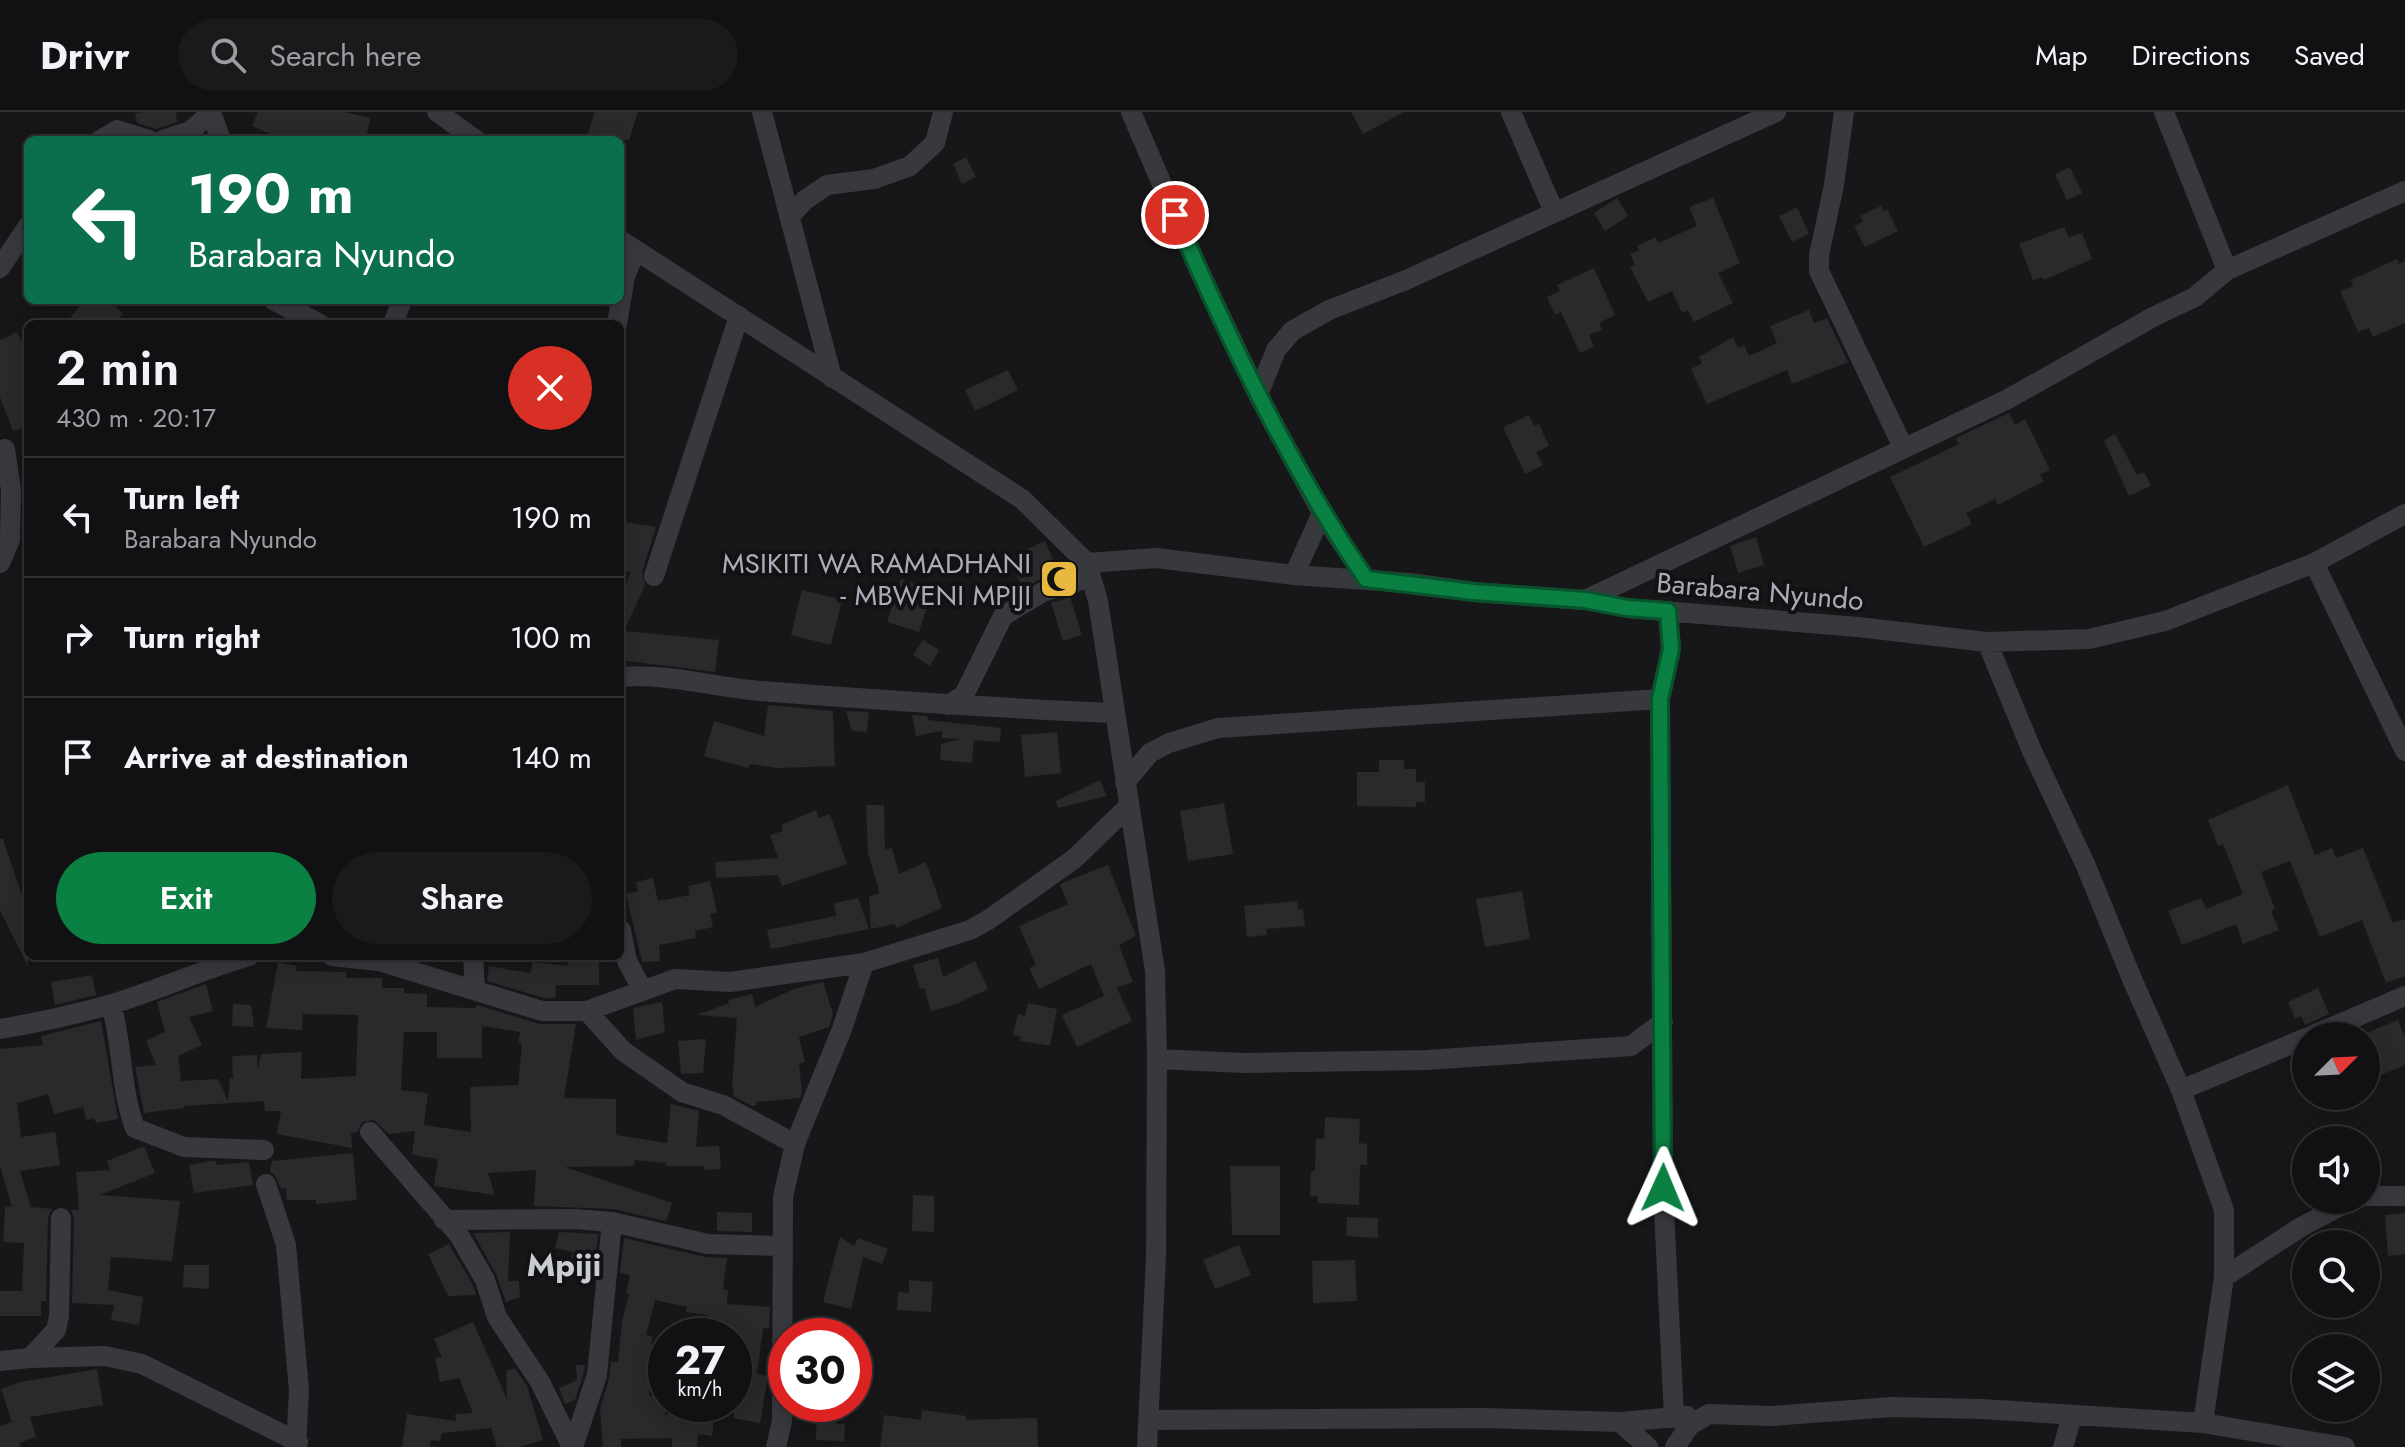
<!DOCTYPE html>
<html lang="en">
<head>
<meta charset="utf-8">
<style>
  :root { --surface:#111113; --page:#1a1a1c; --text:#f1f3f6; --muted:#9c9da0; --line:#303133; --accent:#0b8043 }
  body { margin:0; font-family:Jost,sans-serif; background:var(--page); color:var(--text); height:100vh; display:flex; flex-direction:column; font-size:30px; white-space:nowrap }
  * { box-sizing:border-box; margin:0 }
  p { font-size:26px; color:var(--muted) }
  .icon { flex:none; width:44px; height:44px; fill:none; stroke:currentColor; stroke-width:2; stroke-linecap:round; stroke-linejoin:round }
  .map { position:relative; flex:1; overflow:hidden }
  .side { position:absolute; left:24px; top:208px; width:600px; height:640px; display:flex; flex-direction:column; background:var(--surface); border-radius:12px; box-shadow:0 4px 20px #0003,0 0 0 2px var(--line) }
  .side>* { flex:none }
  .hud { position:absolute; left:24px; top:24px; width:600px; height:168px; border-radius:12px; box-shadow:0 4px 20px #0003,0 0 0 2px var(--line); background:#0b6e4f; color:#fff; overflow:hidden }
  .needle { width:52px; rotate:66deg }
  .controls { position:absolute; left:2292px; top:910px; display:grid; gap:16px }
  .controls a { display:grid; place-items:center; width:88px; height:88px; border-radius:50%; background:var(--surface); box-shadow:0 4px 20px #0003,0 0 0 2px var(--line); font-size:40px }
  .speed { position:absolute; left:648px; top:1206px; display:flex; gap:16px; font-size:40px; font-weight:700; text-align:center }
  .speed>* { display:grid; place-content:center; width:104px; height:104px; border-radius:50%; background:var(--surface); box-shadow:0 4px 20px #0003,0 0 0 2px var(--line); line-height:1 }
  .speed small { font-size:20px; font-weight:400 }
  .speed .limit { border:12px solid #d22; background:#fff; color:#111 }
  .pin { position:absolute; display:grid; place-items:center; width:68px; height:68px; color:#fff; margin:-34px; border:4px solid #fff; border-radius:50%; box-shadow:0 2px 8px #0007 }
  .me { position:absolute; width:88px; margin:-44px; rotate:1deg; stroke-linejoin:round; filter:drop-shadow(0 0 6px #0008) }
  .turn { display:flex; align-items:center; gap:28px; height:168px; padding:0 32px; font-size:36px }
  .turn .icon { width:104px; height:104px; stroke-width:2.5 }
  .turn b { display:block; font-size:56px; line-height:68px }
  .round { display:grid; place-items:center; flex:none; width:84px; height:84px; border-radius:42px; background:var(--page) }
  .head { display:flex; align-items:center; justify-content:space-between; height:136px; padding:0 32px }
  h1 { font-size:48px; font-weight:600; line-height:60px }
  .action { display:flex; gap:16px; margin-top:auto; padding:16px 32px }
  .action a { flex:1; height:92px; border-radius:48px; background:var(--accent); color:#fff; font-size:32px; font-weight:600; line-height:92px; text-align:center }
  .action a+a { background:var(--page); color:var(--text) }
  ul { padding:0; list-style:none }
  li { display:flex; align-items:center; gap:24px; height:120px; padding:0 32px; border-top:2px solid var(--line) }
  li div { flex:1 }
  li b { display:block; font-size:30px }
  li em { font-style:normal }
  header { display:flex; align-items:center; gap:48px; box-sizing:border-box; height:112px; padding:0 40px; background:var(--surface); border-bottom:2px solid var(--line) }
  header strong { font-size:38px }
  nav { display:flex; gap:44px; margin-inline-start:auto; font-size:28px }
  .search { width:560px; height:72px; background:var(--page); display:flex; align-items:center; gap:20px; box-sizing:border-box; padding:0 28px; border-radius:44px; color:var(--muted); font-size:30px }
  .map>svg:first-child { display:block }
</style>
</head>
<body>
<header>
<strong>Drivr</strong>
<div class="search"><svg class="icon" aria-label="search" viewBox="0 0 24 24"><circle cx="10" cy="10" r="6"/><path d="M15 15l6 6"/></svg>Search here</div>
<nav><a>Map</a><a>Directions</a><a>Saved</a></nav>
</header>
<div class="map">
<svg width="2405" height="1335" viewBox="0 0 2405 1335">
  <rect width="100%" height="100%" fill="#171719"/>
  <path fill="#2a2a2d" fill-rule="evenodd" d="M144 0H176L177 10 156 17 137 11 135 1Z
    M258 0H344L370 6 366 28H284L252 14Z
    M595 0H638L629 28H601L587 24Z
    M1351 0H1404L1363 22Z
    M966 45 976 65 962 72 953 52Z
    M2070 55 2082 81 2067 88 2055 62Z
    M1617 86 1628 104 1605 119 1594 101Z
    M1713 86 1740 151 1718 161 1733 191 1694 210 1688 198 1682 201 1672 179 1648 190 1630 155 1635 153 1630 142 1639 138 1637 134 1656 125 1658 131 1697 114 1689 95Z
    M1881 94 1884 99 1887 97 1898 119 1865 135 1854 114 1863 110 1860 104Z
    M1797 95 1809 122 1792 130 1779 104Z
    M2064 115 2069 125 2082 121 2092 147 2044 168 2043 165 2033 168 2019 132Z
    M2397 147 2399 152 2405 149V211L2373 225 2369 216 2358 220 2340 179 2353 174 2351 168Z
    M1594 156 1615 203 1599 211 1602 218 1589 223 1594 235 1580 241 1561 200 1555 203 1547 185 1560 179 1557 173Z
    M85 188H109L123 202 113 212H65Z
    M1809 198 1814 211 1827 206 1848 250 1792 272 1787 258 1707 292 1691 257 1702 251 1699 245 1733 225 1738 236 1744 233 1749 244 1777 231 1770 214Z
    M17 220 28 242V314L13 319 0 285V228Z
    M1008 258 1018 278 975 299 965 278Z
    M2009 301 2015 313 2025 307 2050 358 2040 363 2044 369 1998 393 1995 387 1966 401 1972 412 1924 435 1890 365 1959 332 1956 326Z
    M1529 303 1534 314 1539 312 1549 334 1536 340 1543 353 1525 362 1503 315Z
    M2115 322 2137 363 2144 360 2151 374 2129 384 2104 328Z
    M620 409 656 415 642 460 645 473 624 519 719 528 715 560 620 548V486L631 460 620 459Z
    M1756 425 1764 453 1738 461 1730 434Z
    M1045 429 1059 461 1039 468 1023 477 1009 446Z
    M901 467 932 478 919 520 887 510Z
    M802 478 842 488 831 533 791 523Z
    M1070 485 1082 523 1063 529 1051 491Z
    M923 528 939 538 930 554 913 543Z
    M768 593 833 599 835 654 777 656 750 652 748 656 704 644 714 609 764 624Z
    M846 599 869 600 867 620 852 619Z
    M912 603 927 604 928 608 1001 616 1000 630 974 628 972 651 940 648 941 632 960 627 942 626V619L916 624Z
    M1057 620 1061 661 1025 665 1021 623Z
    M1379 648H1404V657H1416V670H1425V690H1416V695L1357 694V660H1379Z
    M1100 668 1107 684 1058 696 1056 689Z
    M2288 673 2315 743 2332 736 2336 746 2363 736 2393 811 2405 807V864L2386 871 2362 808 2320 825 2290 749 2261 760 2275 797 2271 799 2279 818 2243 832 2236 812 2182 833 2168 799 2201 786 2206 797 2243 782 2223 732 2218 734 2208 708Z
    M1224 691 1233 742 1188 749 1180 699Z
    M866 693H884L885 738 892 736 899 762 926 750 942 796 896 816 894 812 871 817 869 784 878 782 879 779 868 741Z
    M816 698 819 706 830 702 847 752 782 774 778 763 716 766 715 750 778 746 770 723 783 719 781 713Z
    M0 727H3L28 801V855L0 798Z
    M1108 753 1136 824 1119 833 1133 870 1117 876 1132 909 1077 935 1062 903 1104 884 1091 852 1039 877 1029 856 1036 853 1019 814 1068 792 1060 773 1062 771Z
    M653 766 658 789 690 783 688 774 710 769 717 800 710 802 713 815 695 819 696 826 659 833 660 849 642 850 626 782 638 779 636 770Z
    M1522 779 1530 827 1485 835 1476 787Z
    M858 786 869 817 771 837 767 818 836 804 834 791Z
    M1297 789 1298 798 1303 797 1305 814 1266 817 1267 823 1247 825 1244 794Z
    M568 844H599V873H556L555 886H544L487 869 489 854 531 861 532 850 568 854Z
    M938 846 943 865 975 849 988 877 956 892 931 899 924 876 920 877 913 853Z
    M278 850 297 854 296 859 346 860V866H382V876H404V881L427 882V895L476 896 477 893 539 912H576L564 986 616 987V1023L667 1031 671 992 699 999 696 1035 719 1034 721 1057 705 1058 704 1054H666V1051L635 1048 634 1054 565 1055 672 1091 666 1109 613 1097 534 1094 536 1058 488 1061 495 1083 434 1074 438 1047 412 1043 415 1019 389 1022 374 1008 362 1010 357 1020 351 1021 352 1036 277 1022 281 999H265L264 989 184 994V996L144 1001 135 955 156 953 146 929 165 920 157 890 206 872 213 899 189 905 202 933 178 944 181 969 218 967 228 989 230 966H233L232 944 257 943 258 958 261 942 302 940 301 967 356 964 358 903 303 902 302 918 266 916ZM482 914 520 920 518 931 522 932 518 973 470 975 471 1020 424 1013 428 981 401 978 404 920H437V946H482Z
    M92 863 96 883 55 893 51 870Z
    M823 870 833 902 829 915 799 925 805 950 799 952 802 980 800 986 756 990V993L752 994 733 984 734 976H732L737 906 697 903 729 891 728 888 752 882 755 895 794 877Z
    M2318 876 2329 902 2305 913 2301 904 2295 906 2288 890Z
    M662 890 665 920 636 928 633 896Z
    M1028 891 1057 897 1050 934 1020 929 1021 925 1013 923 1018 902 1025 904Z
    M233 892 251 893 254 915 232 914Z
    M2398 908 2405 925V953L2366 969V921Z
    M101 909 118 1007 96 1011 94 1006 86 1008 83 995 54 1002 48 982 17 991 21 1025 55 1020 60 1053 20 1059 31 1095 52 1097 48 1106 46 1189H41V1204H0V1179H22L24 1131 3 1130 5 1094 12 1095 0 1054V937L43 933 41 924Z
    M706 927 703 961 681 962 678 929Z
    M1325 1005 1360 1007 1359 1031 1367 1032V1053H1360L1359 1093 1318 1091V1084H1310L1311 1059H1315L1316 1027H1324Z
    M144 1034 155 1061 100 1083 180 1089 172 1149 111 1145 108 1178 143 1185 139 1213 111 1208 114 1193 72 1191 74 1106 71 1098H79L76 1060 110 1058 107 1049Z
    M353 1041 357 1088 316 1092V1088H287L286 1076 281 1077 275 1063 270 1060 272 1049Z
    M211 1049H216V1053L249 1050 253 1073 194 1081 189 1053Z
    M1230 1054H1280V1123H1232Z
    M913 1083 934 1084V1120L912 1119Z
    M717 1100 752 1101V1120L717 1119Z
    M2405 1101V1142L2388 1144 2385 1103Z
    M1347 1105 1378 1106V1126L1346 1124Z
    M510 1120 508 1169H519L520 1185 506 1190 496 1162 473 1121Z
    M559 1120 598 1122 595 1155 570 1149 573 1140 555 1136Z
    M840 1125 854 1134 858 1126 888 1137 882 1152 863 1145 851 1197 823 1190Z
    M624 1126 705 1145 727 1146 723 1177 728 1178 727 1192 770 1195 769 1216H763L757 1262 768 1264 760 1311 734 1306V1224H706L707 1203 686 1200 687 1195 655 1188 646 1223 652 1224 649 1284 666 1287 665 1302 698 1306 701 1292H716L712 1324 698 1322 697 1335H672V1326L621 1327V1335H603L600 1297 609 1267 611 1250H618L622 1209 629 1182 626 1181 630 1163 620 1161Z
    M449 1132 473 1173 476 1183 448 1184 428 1142Z
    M1239 1133 1251 1163 1215 1177 1203 1148Z
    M1355 1148 1357 1189 1313 1191 1312 1149Z
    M184 1153H209V1177L183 1175Z
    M909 1168 933 1170 931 1200 897 1198 898 1180 909 1181Z
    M473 1210 507 1287 506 1259 515 1256 527 1274 543 1328 520 1335H497L491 1316 442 1321 440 1329 431 1328 430 1335H402L407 1302 456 1309 455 1302 473 1301 459 1266 440 1270 435 1246 442 1245 434 1227Z
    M576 1253H585L584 1260 575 1288 565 1292 559 1276 577 1268Z
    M97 1257 103 1293 30 1305 36 1325 19 1331 20 1335H0V1314L12 1310 1 1277 21 1270Z
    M817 1292H836V1312H845L844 1329 816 1328Z
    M922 1298 966 1304V1308L1037 1306 1038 1335H880L884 1303 921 1308Z"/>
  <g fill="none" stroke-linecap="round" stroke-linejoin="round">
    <path stroke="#38393d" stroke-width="20" d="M211 0 221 28
      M437 0 476 28
      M762 0 832 266
      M1131 0 1198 156 1258 283 1322 401 1366 467
      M1511 0 1554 100
      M1844 0 1834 73 1819 143V159L1903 335
      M2164 0 2227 158
      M100 28 117 18 149 28
      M163 28 190 19 211 1
      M791 103 805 88 827 73 874 67 910 54 935 31 943 0
      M620 128 1022 387 1087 451 1098 489 1155 859 1157 947 1156 1145 1147 1335
      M0 156 28 114
      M273 188 320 212
      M393 212 402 188
      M617 212 625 164 636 139
      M1258 283 1276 238 1292 219 1329 198 1406 168 1776 0
      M0 451 10 428 11 378 5 337
      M1087 451 1156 446 1294 463 1410 471 1474 480 1585 488 1627 496 1858 515 1987 530 2089 527 2165 509 2314 451 2405 402
      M2314 451 2405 639
      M1294 463 1322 401
      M654 464 739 204
      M1585 488 2008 287 2153 205 2195 185 2227 158 2405 79
      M1668 499 1671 537 1660 587 1663 1076 1674 1305
      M1987 530 2032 639 2086 754 2132 867 2181 978 2224 1098V1165L2203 1311
      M620 565C667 561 713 575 760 579 878 588 996 596 1114 601
      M948 593 964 583 1003 504 1043 480 1091 465
      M1125 670 1150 641 1169 631 1218 616 1660 587
      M621 818 627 849 643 879
      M332 844 379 849 542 899H587L675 867 730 870 864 851 970 818 988 808 1074 747 1129 694
      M473 844 475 878
      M111 892C123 933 120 976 135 1016L184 1035 264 1038
      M587 899 623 939 682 980 723 993 795 1032
      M0 917C37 911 73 903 109 893 156 879 201 858 249 844
      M2311 924 2405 884
      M1157 947 1245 951 1427 948 1631 934 1663 910
      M2181 978 2306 926
      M370 1020 459 1123 485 1168 497 1205 540 1270 572 1335
      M266 1072 286 1133 299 1278 296 1335
      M2366 1084H2405
      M444 1108 574 1107 612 1110 708 1132 781 1134
      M2224 1165 2301 1115 2352 1088
      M30 1246 105 1244 142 1252 298 1330
      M0 1249 30 1246 56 1218 59 1204 61 1106
      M1148 1308 1485 1306 1620 1310 1687 1304
      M1620 1310 1648 1335
      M573 1335 597 1263 612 1110
      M776 1335 782 1309 783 1085 795 1032 842 917 864 851
      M1675 1335 1690 1313 1709 1302 1772 1304 1892 1295 1981 1297 2203 1311 2345 1335
      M2063 1335 2072 1304"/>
  </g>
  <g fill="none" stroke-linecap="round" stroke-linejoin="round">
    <g stroke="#07532c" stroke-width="20">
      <path id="route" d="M1175 103C1229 229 1289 353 1366 467L1474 480 1585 488 1627 496 1668 499 1671 537 1660 587 1663 1076"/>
    </g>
    <use href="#route" stroke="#0b8043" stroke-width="14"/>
  </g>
  <defs>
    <g id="mosque-square" transform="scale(2)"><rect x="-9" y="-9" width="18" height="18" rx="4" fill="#e8b840" stroke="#121214"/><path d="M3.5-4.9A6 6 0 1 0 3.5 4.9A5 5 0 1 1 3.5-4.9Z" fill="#111"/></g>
  </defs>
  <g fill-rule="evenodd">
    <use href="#mosque-square" x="1059" y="467"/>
  </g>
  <g text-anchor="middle" stroke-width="8" stroke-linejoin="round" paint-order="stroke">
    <g font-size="28" fill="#aaadb8" stroke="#121214" text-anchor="end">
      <text x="1031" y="461">MSIKITI WA RAMADHANI<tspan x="1031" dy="32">- MBWENI MPIJI</tspan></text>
    </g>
    <g font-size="28" fill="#aaadb8" stroke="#121214">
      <text transform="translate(1760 479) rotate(5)" y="10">Barabara Nyundo</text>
    </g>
    <g font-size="32" font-weight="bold" fill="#caccd4" stroke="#121214">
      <text x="564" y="1164">Mpiji</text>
    </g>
  </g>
</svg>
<div class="controls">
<a><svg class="needle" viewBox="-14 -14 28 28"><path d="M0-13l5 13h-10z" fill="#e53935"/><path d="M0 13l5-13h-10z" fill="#9c9da0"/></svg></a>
<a><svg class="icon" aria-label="sound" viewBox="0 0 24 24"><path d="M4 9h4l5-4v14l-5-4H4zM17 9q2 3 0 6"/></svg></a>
<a><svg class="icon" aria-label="search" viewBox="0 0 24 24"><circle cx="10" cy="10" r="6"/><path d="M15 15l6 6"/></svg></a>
<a><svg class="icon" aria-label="layers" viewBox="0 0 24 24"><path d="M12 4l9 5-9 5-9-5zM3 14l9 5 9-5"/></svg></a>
</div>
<div class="speed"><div>27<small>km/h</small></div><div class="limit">30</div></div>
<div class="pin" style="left:1175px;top:103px;background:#d93025"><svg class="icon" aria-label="arrive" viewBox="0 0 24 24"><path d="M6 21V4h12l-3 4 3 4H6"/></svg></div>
<svg class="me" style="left:1663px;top:1076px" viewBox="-20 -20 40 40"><path d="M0-17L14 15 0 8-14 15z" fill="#0b8043" stroke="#fff" stroke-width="4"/></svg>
<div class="hud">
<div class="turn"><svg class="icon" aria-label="left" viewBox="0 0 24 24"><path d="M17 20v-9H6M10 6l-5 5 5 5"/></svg><div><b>190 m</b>Barabara Nyundo</div></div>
</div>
<section class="side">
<div class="head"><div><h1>2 min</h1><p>430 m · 20:17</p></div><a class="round" style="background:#d93025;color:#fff"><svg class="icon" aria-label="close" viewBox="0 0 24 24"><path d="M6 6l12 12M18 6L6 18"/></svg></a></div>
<ul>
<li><svg class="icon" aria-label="left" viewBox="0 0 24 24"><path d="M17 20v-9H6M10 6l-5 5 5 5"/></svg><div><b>Turn left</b><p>Barabara Nyundo</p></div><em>190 m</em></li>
<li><svg class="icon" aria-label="right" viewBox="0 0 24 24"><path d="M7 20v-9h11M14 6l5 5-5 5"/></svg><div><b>Turn right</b></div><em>100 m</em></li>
<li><svg class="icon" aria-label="arrive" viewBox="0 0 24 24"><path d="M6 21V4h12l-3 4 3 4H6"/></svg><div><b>Arrive at destination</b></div><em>140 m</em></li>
</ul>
<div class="action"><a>Exit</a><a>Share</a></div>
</section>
</div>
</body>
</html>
